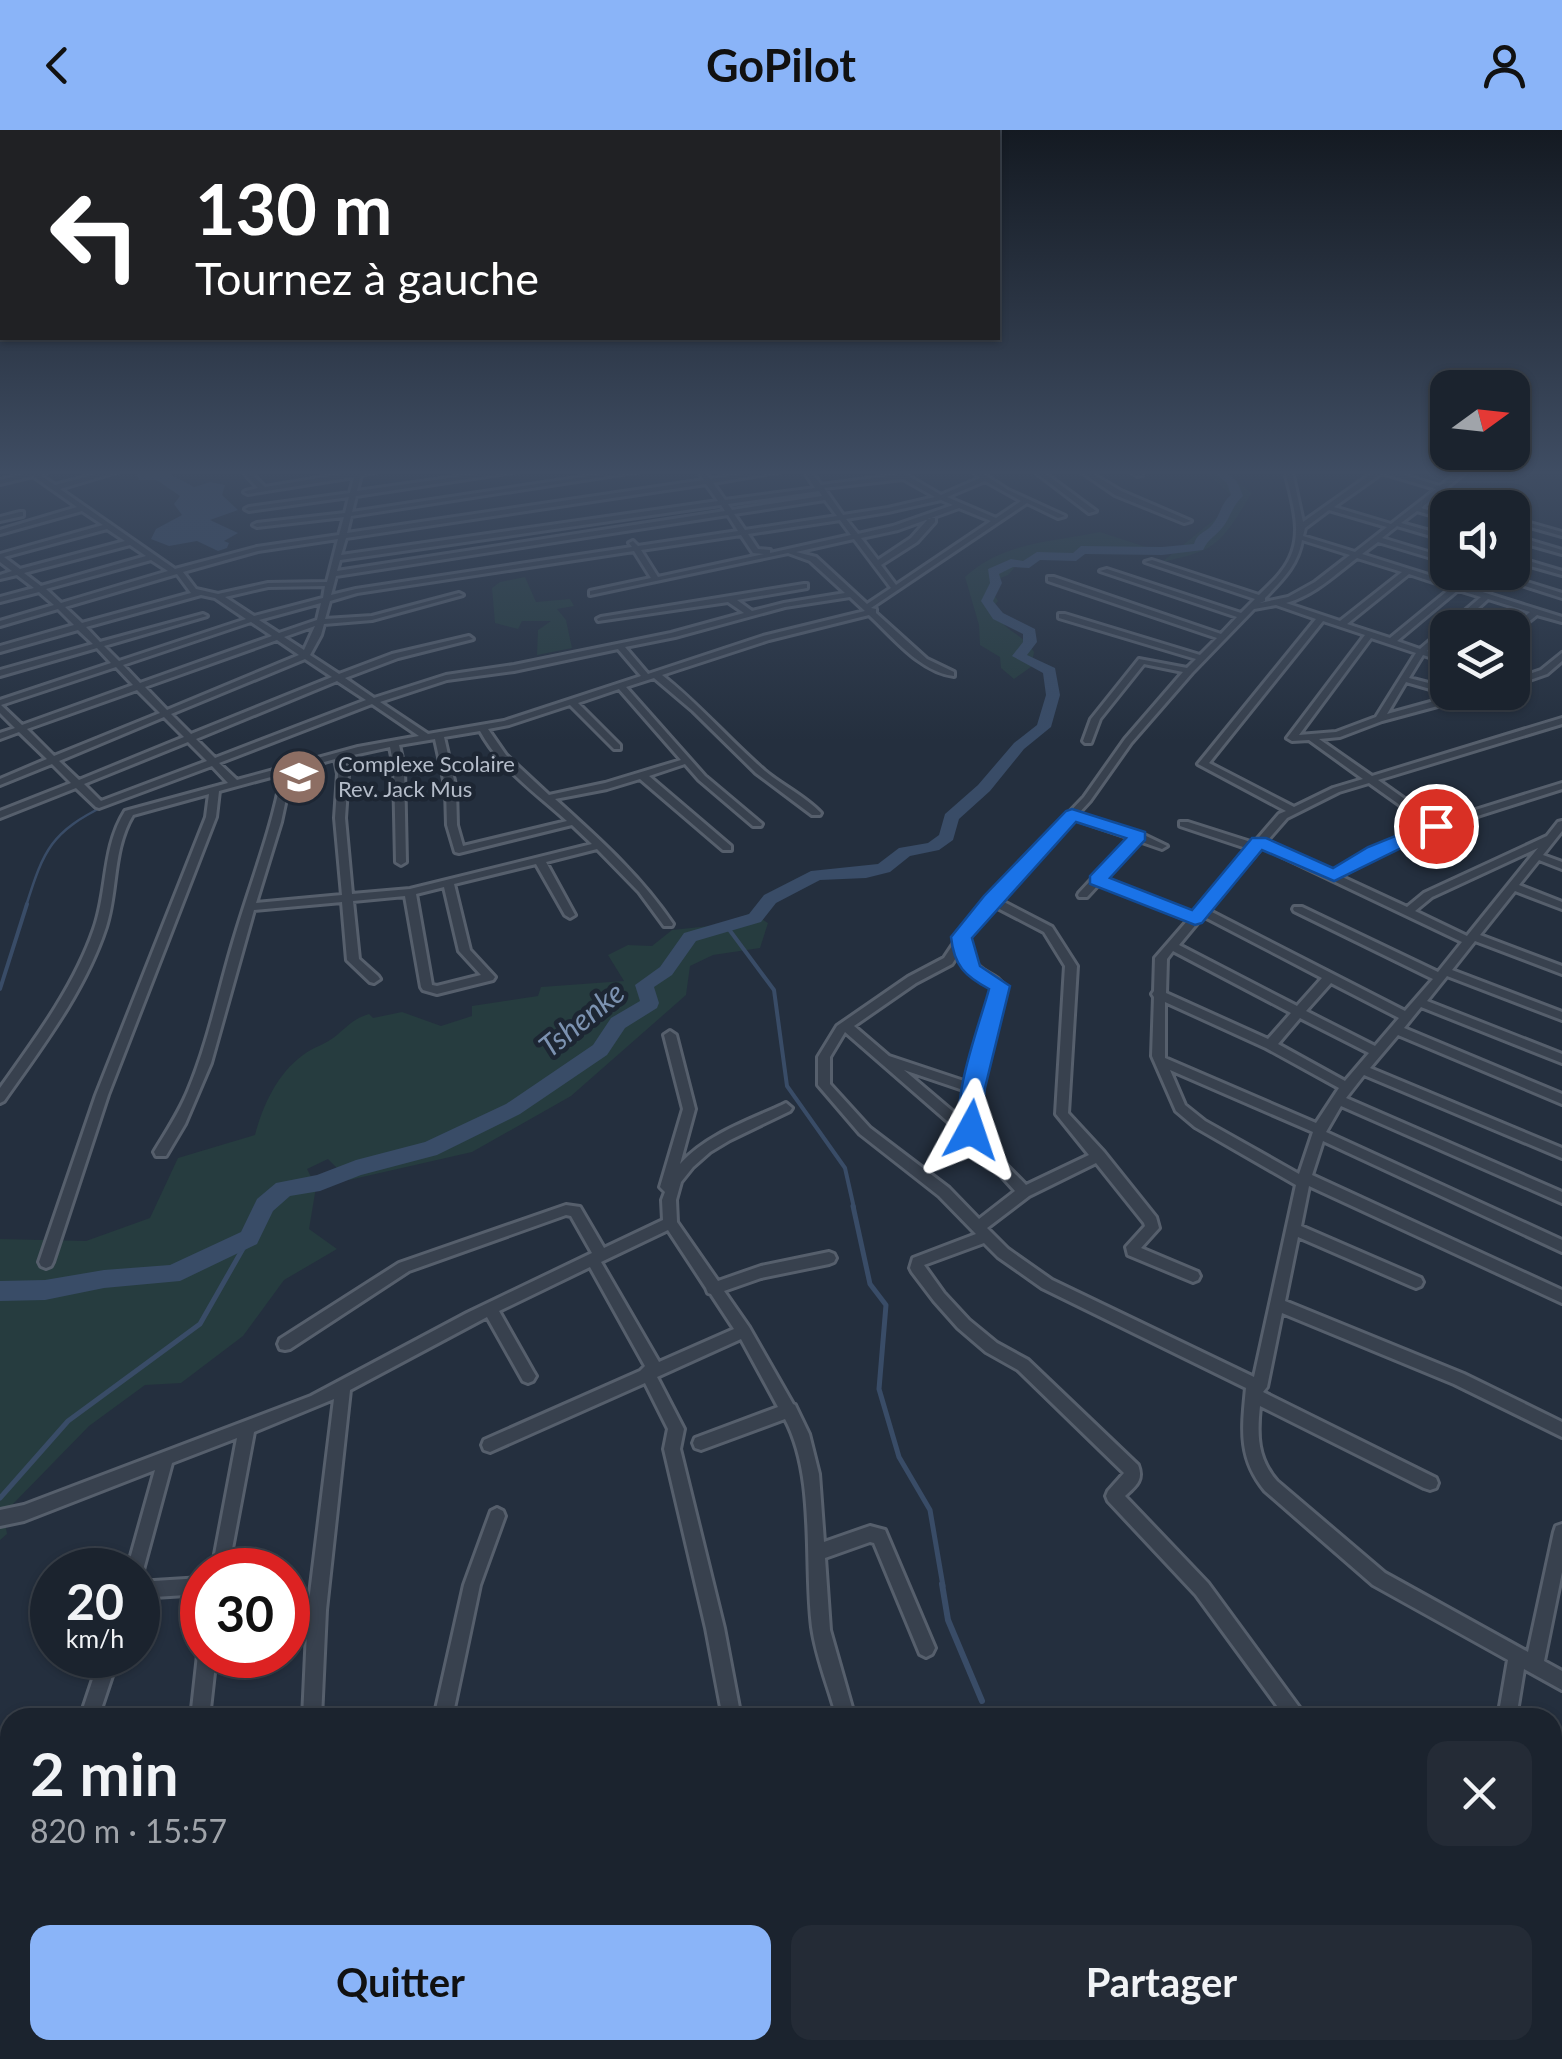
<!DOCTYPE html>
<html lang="fr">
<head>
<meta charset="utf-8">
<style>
  :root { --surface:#1b232e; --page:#242b36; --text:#f1f3f6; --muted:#a0a4aa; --line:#39404a; --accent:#8ab4f8 }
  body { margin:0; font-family:Lato,sans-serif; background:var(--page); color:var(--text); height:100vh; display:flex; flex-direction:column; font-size:38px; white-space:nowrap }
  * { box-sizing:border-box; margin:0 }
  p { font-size:32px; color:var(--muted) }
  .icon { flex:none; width:55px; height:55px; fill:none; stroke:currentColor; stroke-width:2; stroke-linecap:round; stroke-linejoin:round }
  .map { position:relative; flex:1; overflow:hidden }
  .drawer { position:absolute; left:0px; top:1578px; width:1562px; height:352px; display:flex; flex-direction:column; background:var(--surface); border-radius:30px 30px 0 0; box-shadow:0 2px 8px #0004,0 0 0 2px var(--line) }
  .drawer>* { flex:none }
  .guide { position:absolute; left:0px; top:0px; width:1000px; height:210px; box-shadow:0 2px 8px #0004,0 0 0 2px var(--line); background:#202124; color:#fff; overflow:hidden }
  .needle { width:65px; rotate:75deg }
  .controls { position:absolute; left:1430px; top:240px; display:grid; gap:20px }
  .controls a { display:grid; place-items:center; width:100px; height:100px; border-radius:20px; background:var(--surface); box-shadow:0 2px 8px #0004,0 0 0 2px var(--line); font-size:50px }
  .speed { position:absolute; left:30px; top:1418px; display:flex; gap:20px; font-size:50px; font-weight:700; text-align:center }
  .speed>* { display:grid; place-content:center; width:130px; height:130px; border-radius:50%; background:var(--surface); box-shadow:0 2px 8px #0004,0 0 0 2px var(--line); line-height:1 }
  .speed small { font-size:25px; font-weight:400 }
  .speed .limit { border:15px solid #d22; background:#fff; color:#111 }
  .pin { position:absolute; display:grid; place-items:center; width:85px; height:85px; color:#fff; margin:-42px; border:5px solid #fff; border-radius:50%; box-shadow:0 2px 10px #0007 }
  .me { position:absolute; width:110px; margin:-55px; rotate:5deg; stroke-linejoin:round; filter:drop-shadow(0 0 8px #0008) }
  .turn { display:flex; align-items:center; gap:35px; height:210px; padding:0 30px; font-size:45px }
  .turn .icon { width:130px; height:130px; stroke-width:2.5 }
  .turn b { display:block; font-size:70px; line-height:85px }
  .round { display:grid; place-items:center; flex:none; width:105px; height:105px; border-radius:20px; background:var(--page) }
  .headline { display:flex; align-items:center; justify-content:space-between; height:170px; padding:0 30px }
  h1 { font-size:60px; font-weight:700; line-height:75px }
  .action { display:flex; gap:20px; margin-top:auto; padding:20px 30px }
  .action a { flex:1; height:115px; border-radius:20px; background:var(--accent); color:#111; font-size:40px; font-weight:700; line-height:115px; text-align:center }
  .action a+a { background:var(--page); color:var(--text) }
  header { display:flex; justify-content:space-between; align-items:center; height:130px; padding:0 30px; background:var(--accent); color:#111; font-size:45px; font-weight:700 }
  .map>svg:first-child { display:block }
</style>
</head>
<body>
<header><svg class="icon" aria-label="back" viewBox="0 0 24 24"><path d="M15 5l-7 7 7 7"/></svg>GoPilot<svg class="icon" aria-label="person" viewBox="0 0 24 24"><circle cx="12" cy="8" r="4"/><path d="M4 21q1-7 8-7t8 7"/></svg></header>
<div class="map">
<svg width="1562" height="1929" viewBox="0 0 1562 1929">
  <rect width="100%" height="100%" fill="#242f3e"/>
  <path fill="#263c3f" d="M1204 341H1223L1252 363C1221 412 1220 420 1162 432L1230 377 1233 367Z
    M1100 402 1155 420 1044 425 1019 432 1008 445 996 450 993 463 998 471 993 477C1004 504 1021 501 1034 522L1031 537 1014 549 1001 538 1000 527 980 515 979 495 965 447C1003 412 1052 412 1100 402Z
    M525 447 536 472 570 469 574 476 557 479 566 490 572 518 537 525 538 500 551 491H522L518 499 495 493 492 458 500 452Z
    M752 783 768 793 760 818 713 825 690 836 686 865 571 966 472 1022 349 1050 328 1029 307 1039 316 1057 309 1099 337 1119 284 1150 243 1206 181 1253 145 1255 89 1296 11 1376 4 1386 7 1404 0 1410V1109L86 1111 150 1088 178 1028 255 1005C263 975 277 944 303 925 313 917 327 914 337 905 349 895 353 889 369 884L373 888 402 882 441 896 472 886V876L538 866 541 857 624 851 608 825 628 815 652 816 672 800 719 795Z"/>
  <path fill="#394c67" d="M135 341H180L172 345 194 357 210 352 225 355 222 365 238 380 210 390 238 403 224 411 229 413 227 418 218 421 197 411 169 416 151 409 156 399 182 385 174 374 180 366 157 350H139Z"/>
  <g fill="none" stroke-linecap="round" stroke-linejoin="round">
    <path stroke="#394c67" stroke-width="2.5" d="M26 776C44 719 51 702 106 675"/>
    <path stroke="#394c67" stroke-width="4" d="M728 798 774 860 787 956 845 1038 854 1078
      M0 859 27 774"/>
    <path stroke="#394c67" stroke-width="5" d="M853 1076 870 1154 886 1175 879 1259 899 1327 930 1380 943 1456
      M0 1368 68 1291 200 1194 249 1108"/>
    <path stroke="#394c67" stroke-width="6" d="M942 1454 948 1490 982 1571"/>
    <path fill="#394c67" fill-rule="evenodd" d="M1212 341C1231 341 1237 348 1243 366 1233 375 1232 383 1225 394 1218 405 1208 408 1203 420L1162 425 1085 424 1076 431 1040 430 1029 438 1013 437 999 444 1002 453 993 471 1003 483 1035 499 1037 512 1027 525 1055 538 1060 565 1051 597 1024 619 990 661 959 689 953 710 939 720 910 726 890 742 866 748 820 750 776 773 761 792 696 811 672 845 654 857 659 873 657 878 625 898 607 925 520 984 437 1025 361 1045 320 1061 290 1066 273 1081 257 1114 180 1151 104 1158 45 1170 0 1171V1151L45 1150 104 1140 170 1135 241 1102 257 1069 276 1053 317 1045 356 1030 425 1012 506 974 593 915 611 888 640 871 635 855 660 837 684 803 749 784 764 765 811 741 878 734 899 718 928 713 939 705 945 684 978 655 1014 613 1037 595 1046 565 1043 543 1012 526 1023 512V504L993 489 981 471 990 453 988 439 1011 429 1023 431 1037 422 1073 423 1081 416 1162 417 1194 414C1198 402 1204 404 1212 395 1221 385 1220 374 1231 365L1227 353Z"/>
    <g stroke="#565f6c" stroke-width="6">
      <path id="street" d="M27 341H49L40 345 55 355 108 341H120L60 359 175 439 257 417 339 405 344 387 257 397 253 395 257 393 345 383 349 367 249 381 245 379 249 377 350 363 354 347 248 364 244 362 246 361 258 358 242 341H249L265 357 360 341H378L361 345 357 361 498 341H519L356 366 352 382 622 341H641L351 386 347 403 704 350 698 341H705L710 349 762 341H782L713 353 725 370 815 358 804 341H811L821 355 897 345 891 341H900L941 365 980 348 971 341H979L1008 360 1065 386 1058 388 1027 373 871 478 876 479V483L927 529 954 542V546C920 542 893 507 869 485L769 510 662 545C699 574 729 610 765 641 783 656 805 666 821 683L820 685H812L756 643 693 581 654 548 626 557 705 646 762 694 761 696H753L699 650 685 634 649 646 731 716V720H723L640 649 607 659 555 669C598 708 641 746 673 794L672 796H664L639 762 597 719 546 732 575 785 570 788 565 785 536 734 454 754 470 820 495 847 493 850 437 864 423 860 421 857 405 766 353 771 359 829 378 846 380 849 374 853 370 852 347 830 342 772 254 780 211 933 185 994 166 1026H156L154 1022C166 1002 179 983 188 961 209 911 219 858 235 806 251 752 272 700 282 644L219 661 216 687 108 965 53 1132 51 1136 46 1138 41 1136 39 1132 96 965 206 687 209 664 133 685C112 720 118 760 106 797 85 861 42 917 4 971L0 973V958C35 909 74 857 94 799 108 760 102 718 125 681L228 653 212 636 99 678 96 677 76 658 0 688V681L71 653 52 634 0 655V649L47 629 19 602 0 609V603L15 598 0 583V570L111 533 97 518 0 546V540L93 514 78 500 0 522V516L74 495 58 479 0 496V491L54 475 39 462 0 472V467L34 458 17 445 0 449V445L12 441 0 432V424L103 395 82 381 0 404V400L77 377 33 346 0 354V350L28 343ZM903 349 935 367 888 378 843 385 824 358ZM985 351 1021 371 996 388 947 367ZM706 354 718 371 341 425 346 408ZM819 361 822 366 732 380 728 374ZM825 370 837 386 745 400 734 384ZM941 370 953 375 893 396 858 404 846 389 888 382ZM721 375 725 381 337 441 340 430ZM959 378 991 391 896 455 881 435 917 412 935 392V388H929L911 408 878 430 861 408 898 400ZM728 385 738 401 638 416 633 411 629 413 632 417 356 459 331 465 336 446ZM840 390 851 405 770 423V420L758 419 748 404ZM107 399 125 411 20 439 4 427ZM741 405 753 423 764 424 658 447 641 420ZM338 409 327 452 268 453 218 464 196 459 183 442 258 421ZM854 409 891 458 867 474 816 427 796 422ZM130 415 146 426 41 456 24 443ZM634 421 651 448 590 461V465L788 423 810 431 845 463 784 473 752 481 737 470 807 458V454H804L601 487 597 489 598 491 728 472 744 483 671 503 514 535 446 545 374 568 345 548 398 528 473 509 469 506 392 524 339 544 310 525 321 505 324 494 372 490 463 465 459 463 372 486 325 489 330 471 357 463ZM151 430 168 441 61 473 46 459ZM177 444 191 463 82 493 65 477ZM325 456 323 468 254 486 225 467 268 457ZM201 465 215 468 246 489 119 531 104 516 207 486 203 484 100 512 86 497ZM850 467 865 481 763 506 648 544 625 517 675 507 785 477ZM321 473 317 490 279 503 259 490ZM251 492 272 506 140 553 123 535ZM315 496 304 520 284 507ZM277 510 299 525 167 580 145 557ZM618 519 641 546 504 591 428 604 380 572 447 550 514 541ZM305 529 332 547 191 604 171 584ZM116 537 133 555 22 595 1 575ZM337 551 366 570 215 628 196 609ZM619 559 681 630 605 653 549 665 506 625 488 599 509 595 570 575 614 619H620V615L578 573ZM137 560 160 583 54 626 27 599ZM372 574 419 606 358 617 237 650 219 633ZM164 587 184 607 79 650 59 631ZM480 601C500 638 536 663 567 691L463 716 457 695 456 659 444 607ZM435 609 446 659 447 695 455 722 459 723 572 695 592 714 410 759 352 764 345 688 348 644 344 627 390 617 394 637 396 732 401 735 406 732 404 637 399 615ZM188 612 207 631 101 671 84 654ZM335 629 338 644 335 688 342 765 256 773 281 692 292 641ZM444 757 459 821 481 845 437 856 432 855 416 764Z
        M1034 341H1042L1096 381 1089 383Z
        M1080 341H1088L1121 361 1191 391 1184 393 1115 365Z
        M1131 341H1139L1142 345 1137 346Z
        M1285 341H1292L1303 392 1375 341H1391L1440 356 1459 341H1467L1438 365 1475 378H1463L1433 368 1421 378 1448 386V390L1417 381 1401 393 1448 406V411L1397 396 1382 408 1448 428V433L1378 412 1362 424 1562 487V492L1537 485 1512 505V498L1530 482 1488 469 1456 498H1448V504L1427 521 1448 528V533L1423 525 1409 548 1448 558V562L1451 563 1448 564 1406 552 1387 584 1467 562H1483L1482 564 1382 591 1340 607 1319 609 1372 646 1562 588V594L1378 650 1437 692 1562 653V659L1418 705 1340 746 1407 777 1424 763 1547 706 1558 692 1562 691V701L1543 725 1562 732V739L1539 730 1519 755 1562 772V779L1515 761 1480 805 1562 836V844L1475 811 1452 840 1562 882V890L1447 846 1427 871 1562 924V933L1421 877 1404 898 1562 964V974L1398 905 1370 938 1562 1018V1028L1364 945 1346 968 1562 1062V1073L1341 976 1326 1002 1562 1110V1122L1323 1011 1312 1045 1562 1160V1173L1309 1056 1301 1096 1421 1148 1423 1152 1421 1156 1416 1158 1411 1156 1298 1107 1285 1171 1464 1244 1562 1292V1307L1454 1254 1282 1183 1267 1257 1263 1262 1436 1348 1438 1353 1436 1358 1430 1360 1424 1358 1260 1276C1257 1305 1257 1328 1277 1351L1385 1443 1528 1522 1554 1402 1556 1396 1562 1394V1442L1544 1531 1562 1541V1560L1524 1539 1516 1588H1498L1508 1530 1373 1455 1265 1361C1238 1328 1242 1299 1246 1258L1042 1158 998 1127 984 1113 924 1135 944 1163 969 1190 997 1213 1028 1230 1138 1335C1144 1350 1136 1356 1125 1366L1208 1453 1307 1588H1286L1196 1465 1108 1371 1106 1366 1108 1361 1124 1343 1018 1240 986 1222 958 1198 934 1171 912 1142 910 1138 913 1128 976 1104 939 1066 860 1004 818 955V927L837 896 908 847 944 828 956 810 957 804H960L975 781 1084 667 1125 609 1183 542 1144 534 1100 589 1091 613H1085L1083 611 1091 589 1139 529 1187 538 1196 529 1059 488V484H1065L1200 525 1217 508 1048 451V447H1054L1221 504 1237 487 1100 441 1107 439 1241 483 1255 469 1145 432 1152 430 1259 465C1266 458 1275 450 1281 442 1307 410 1293 376 1285 341ZM1382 343 1436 359 1391 394 1334 377ZM1329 380 1387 397 1355 422 1303 406 1305 398ZM1302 410 1350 425 1315 452 1288 467 1260 473 1265 471V468C1282 450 1298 435 1302 410ZM1357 428 1402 442 1340 491 1286 473C1313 466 1336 444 1357 428ZM1409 444 1451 458 1390 508 1347 494ZM1458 460 1481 467 1420 519 1397 511ZM1276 475 1316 489 1198 634 1286 681 1279 684 1254 713 1188 692H1180V696L1249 719 1193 784 1104 749 1139 711 1162 719 1167 716 1142 704 1078 684 1090 671 1131 613 1192 543 1254 479ZM1323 491 1365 505 1287 608 1292 611 1309 610 1363 649 1333 658 1294 677 1209 633ZM1371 508 1416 523 1376 587 1336 602 1299 605ZM1369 653 1428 695 1410 701 1331 742 1266 712 1287 688 1339 662ZM1074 689 1130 708 1079 763 1078 765 1079 767H1087L1099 754 1188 790 1155 828 1154 861 1152 864 1154 867 1152 926 1176 981 1195 997 1296 1055 1254 1247 1052 1150 1008 1119 987 1098 1029 1066 1096 1033 1144 1093 1145 1096 1126 1117 1128 1125 1193 1152 1198 1150 1200 1146 1198 1142 1141 1118 1159 1098 1156 1087 1104 1022 1068 983 1077 836 1052 797 998 769ZM1262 717 1462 812 1438 842 1302 777H1294L1293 779 1294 781 1433 849 1405 881 1208 780ZM1538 718 1467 806 1415 781 1432 767ZM992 775 1044 802 1065 836 1056 984 1089 1025 1026 1055C1015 1043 985 1016 980 1003 966 970 994 892 1006 859 993 836 975 850 967 810L983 785ZM1203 786 1322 848 1297 876 1179 815ZM1173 821 1291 883 1268 909 1166 863 1167 829ZM959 823C965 841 976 849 993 856L994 859 977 912 967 952 889 926 854 896 916 853 952 834ZM1331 853 1399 888 1375 916 1306 881ZM1165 872 1266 918 1339 958 1316 993 1165 928ZM1300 888 1369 923 1345 951 1278 914ZM845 902 969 1010 1015 1061 979 1089 949 1058 870 998 830 954V927ZM904 940 966 961 964 991ZM1170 940 1313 1002 1299 1044 1205 991 1185 975Z
        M20 382H23V386L0 391V387Z
        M1512 388 1562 402V406L1512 392Z
        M1512 405 1562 420V424L1512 410Z
        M1512 426 1562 441V445L1512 431Z
        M1481 442H1495L1562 463V468Z
        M1562 523V531L1547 544 1512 556V550L1541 540Z
        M670 901 676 905 695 979 680 1034C706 1005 747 991 782 975L786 973 792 978 790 981 730 1010 710 1022 693 1037 681 1052 676 1070 677 1092 718 1151 761 1136 829 1122 834 1124 836 1128 834 1132 829 1134 761 1148 724 1161 749 1197 793 1274 795 1275 809 1304 819 1344 824 1412 870 1396 885 1400 935 1518 932 1524 926 1527 920 1524 874 1413 870 1412 825 1428 830 1500 855 1588H837C829 1558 816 1527 812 1497 804 1432 816 1347 785 1289L701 1320 695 1318 693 1313 695 1308 778 1277 741 1209 657 1247 684 1299 680 1319 724 1498 741 1588H723L706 1498 664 1319 668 1299 645 1253 490 1322 484 1320 482 1315 484 1310 640 1241 645 1236 590 1137 499 1181 533 1241 536 1246 533 1251 528 1253 523 1251 487 1187 350 1260 326 1480 321 1588H303L308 1480 334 1269 254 1302 228 1440H212L237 1308 172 1333 143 1440 141 1446 138 1447V1440H127L155 1340 24 1391 0 1396V1380L24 1375 311 1266 467 1183 592 1123 571 1086 566 1085 409 1141 290 1219 285 1220 280 1219 278 1214 280 1209 399 1133 566 1075 580 1077 604 1118 663 1090 662 1070 665 1062 660 1057 683 979 664 905ZM668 1100 706 1158 708 1163 711 1164 734 1199 659 1232 601 1132Z
        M497 1378 503 1381 505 1386 480 1455 452 1588H434L464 1455 491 1381Z
        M202 1448V1464L138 1468V1452Z
        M202 1518V1525H216L209 1588H191L198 1525Z
        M101 1525H119L98 1588H80Z
        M10 1826V1846L0 1848V1828Z
        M31 1920H53L52 1929H30Z
        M160 1920H182L181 1929H159Z
        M296 1920H318V1929H296Z
        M428 1920H450V1929H428Z
        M713 1920H735L736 1929H714Z
        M950 1920H973L977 1929H954Z
        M1525 1920H1547L1548 1929H1526Z"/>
    </g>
    <use href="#street" fill="#38414e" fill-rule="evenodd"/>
  </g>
  <linearGradient id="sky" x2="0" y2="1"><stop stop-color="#141a22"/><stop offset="0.56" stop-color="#3f4d63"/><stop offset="1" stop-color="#3f4d63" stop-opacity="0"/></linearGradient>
  <rect width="1562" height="611" fill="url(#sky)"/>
  <path fill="#1a73e8" stroke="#114b97" stroke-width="2.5" d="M1072 679 1145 702V710L1110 748 1192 780 1252 708H1266L1333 738 1368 717 1430 692 1436 690 1446 696 1334 751 1262 720 1202 793 1195 795 1090 754V746L1126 708 1076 692 972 808 980 836 1010 856 985 958 979 1006H963C948 975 980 893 989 859 965 846 954 836 951 807L984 766 1066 681Z"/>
  <defs>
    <g id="school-disc" transform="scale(2.875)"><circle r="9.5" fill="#8d6e63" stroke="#1d2633"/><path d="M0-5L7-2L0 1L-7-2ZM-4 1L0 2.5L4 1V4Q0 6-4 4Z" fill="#fff"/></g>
  </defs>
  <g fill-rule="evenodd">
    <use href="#school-disc" x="299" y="647"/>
  </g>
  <g text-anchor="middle" stroke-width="9" stroke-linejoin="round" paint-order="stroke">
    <g font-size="22" fill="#b4bcc9" stroke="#1d2633" text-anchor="start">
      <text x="338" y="642">Complexe Scolaire<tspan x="338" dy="25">Rev. Jack Mus</tspan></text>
    </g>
    <g font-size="30" font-style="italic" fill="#7c92b1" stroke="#1d2633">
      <text transform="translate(582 890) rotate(-39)" y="10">Tshenke</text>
    </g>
  </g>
</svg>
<div class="controls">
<a><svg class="needle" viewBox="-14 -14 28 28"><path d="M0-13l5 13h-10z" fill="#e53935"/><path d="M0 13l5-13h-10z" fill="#a0a4aa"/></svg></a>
<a><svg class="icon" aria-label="sound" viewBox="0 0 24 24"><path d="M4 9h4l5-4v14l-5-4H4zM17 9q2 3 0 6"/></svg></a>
<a><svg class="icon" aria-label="layers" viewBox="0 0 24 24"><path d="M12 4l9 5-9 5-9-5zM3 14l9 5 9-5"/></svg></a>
</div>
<div class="speed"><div>20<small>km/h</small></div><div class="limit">30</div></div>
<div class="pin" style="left:1436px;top:696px;background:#d93025"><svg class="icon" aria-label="arrive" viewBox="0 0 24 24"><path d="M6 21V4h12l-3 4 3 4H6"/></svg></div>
<svg class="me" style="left:971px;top:1000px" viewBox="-20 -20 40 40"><path d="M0-17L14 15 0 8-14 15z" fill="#1a73e8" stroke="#fff" stroke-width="4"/></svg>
<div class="guide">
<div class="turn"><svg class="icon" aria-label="left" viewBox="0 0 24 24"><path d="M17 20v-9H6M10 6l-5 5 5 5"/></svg><div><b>130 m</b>Tournez à gauche</div></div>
</div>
<section class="drawer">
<div class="headline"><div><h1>2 min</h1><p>820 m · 15:57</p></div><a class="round"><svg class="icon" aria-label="close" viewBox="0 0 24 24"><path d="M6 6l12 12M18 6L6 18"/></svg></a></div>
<div class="action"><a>Quitter</a><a>Partager</a></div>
</section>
</div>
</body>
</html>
